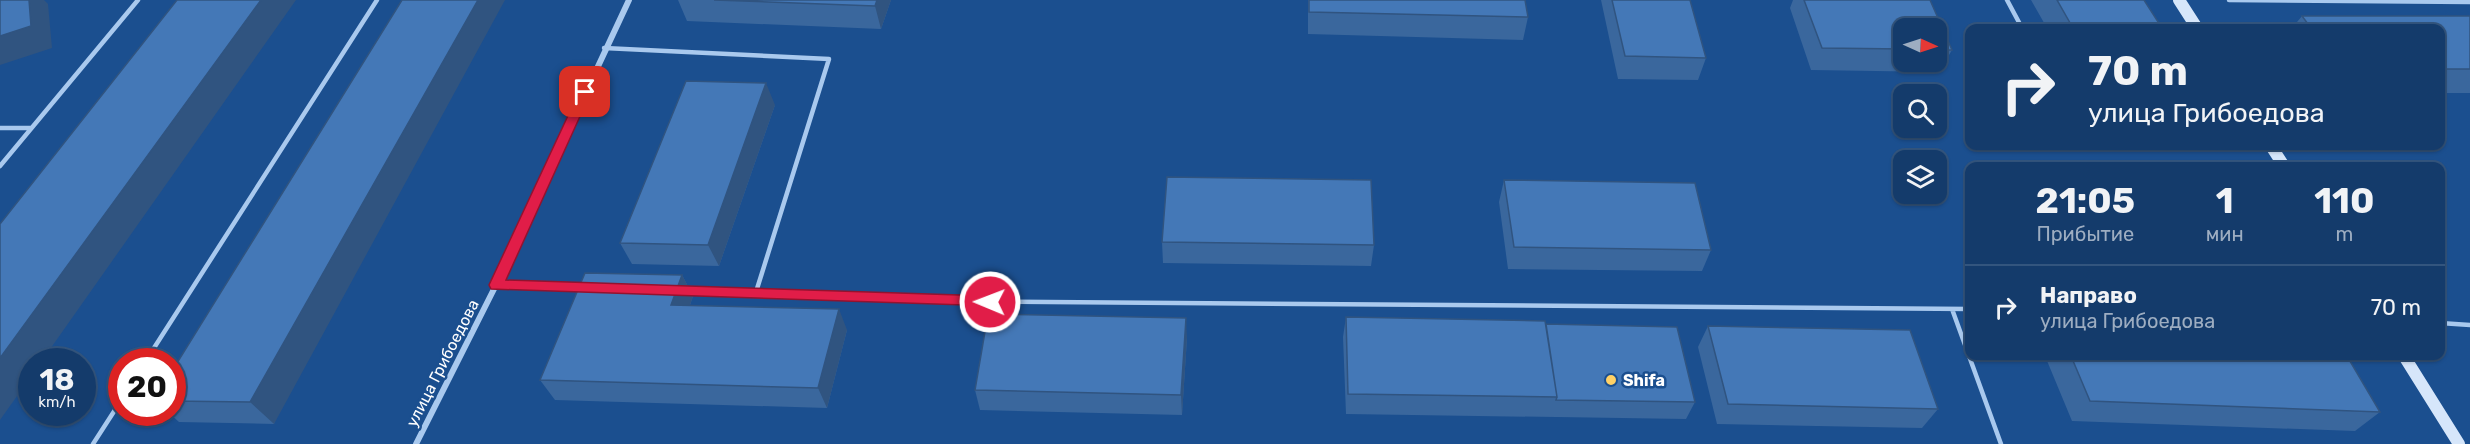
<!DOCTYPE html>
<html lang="ru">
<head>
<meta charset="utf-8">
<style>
  :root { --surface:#143b6b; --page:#1d4271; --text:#f1f3f6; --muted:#9dadc1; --line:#33557e }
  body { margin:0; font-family:Rubik,sans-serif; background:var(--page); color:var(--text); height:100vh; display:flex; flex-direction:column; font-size:22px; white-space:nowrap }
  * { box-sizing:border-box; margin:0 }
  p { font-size:20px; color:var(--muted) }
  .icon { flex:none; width:33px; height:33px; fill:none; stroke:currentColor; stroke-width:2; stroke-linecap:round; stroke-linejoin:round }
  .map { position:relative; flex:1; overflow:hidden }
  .side { position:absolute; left:1965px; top:162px; width:480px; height:198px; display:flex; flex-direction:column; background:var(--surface); border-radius:12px; box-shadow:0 2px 4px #0004,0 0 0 2px var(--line) }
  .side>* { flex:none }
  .top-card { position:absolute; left:1965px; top:24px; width:480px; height:126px; border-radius:12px; box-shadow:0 2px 4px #0004,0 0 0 2px var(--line); background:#143b6b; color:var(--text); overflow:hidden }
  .needle { width:39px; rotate:93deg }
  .controls { position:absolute; left:1893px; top:18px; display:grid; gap:12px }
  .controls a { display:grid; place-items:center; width:54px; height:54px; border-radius:12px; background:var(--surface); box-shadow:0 2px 4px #0004,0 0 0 2px var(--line); font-size:30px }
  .speed { position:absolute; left:18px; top:348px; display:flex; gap:12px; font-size:30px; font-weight:700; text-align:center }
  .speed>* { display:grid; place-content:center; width:78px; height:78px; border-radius:50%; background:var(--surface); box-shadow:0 2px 4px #0004,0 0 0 2px var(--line); line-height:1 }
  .speed small { font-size:15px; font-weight:400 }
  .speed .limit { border:9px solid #d22; background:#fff; color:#111 }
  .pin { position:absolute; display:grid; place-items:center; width:51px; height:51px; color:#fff; margin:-26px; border-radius:12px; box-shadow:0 3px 9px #0006 }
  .me { position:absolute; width:66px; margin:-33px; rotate:271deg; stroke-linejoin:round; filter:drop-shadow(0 0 4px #0008) }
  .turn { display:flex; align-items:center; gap:21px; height:126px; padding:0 24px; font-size:27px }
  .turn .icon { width:78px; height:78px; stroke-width:2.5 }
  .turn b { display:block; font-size:42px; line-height:51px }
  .eta { display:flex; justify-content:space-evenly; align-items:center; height:102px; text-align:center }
  .eta b { font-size:36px; font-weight:700; line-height:42px }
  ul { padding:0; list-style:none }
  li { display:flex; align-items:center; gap:18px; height:84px; padding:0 24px; border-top:2px solid var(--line) }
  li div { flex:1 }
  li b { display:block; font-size:22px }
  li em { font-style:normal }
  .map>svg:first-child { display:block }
</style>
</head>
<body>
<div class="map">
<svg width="2470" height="444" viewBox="0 0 2470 444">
  <rect width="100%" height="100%" fill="#1b4f8f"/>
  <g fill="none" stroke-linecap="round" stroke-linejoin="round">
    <path stroke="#a9c9ee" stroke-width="4.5" d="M2007 0 2022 28
      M2229 0 2470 2
      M604 48 829 59 756 292 684 290
      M0 128H31
      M0 166 138 0
      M496 285 583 288
      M756 292 920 301 1970 309
      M1952 309 2001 444
      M2440 323 2470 325
      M145 362 377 0
      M93 444 122 399"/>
    <path stroke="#a9c9ee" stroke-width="6" d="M416 444 496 285 629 0"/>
    <path stroke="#d6e6fa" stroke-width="12" d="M2179 0 2197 28
      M2271 146 2284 166
      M2404 356 2459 444"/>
  </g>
  <path fill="#3a679d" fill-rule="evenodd" d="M402 0 274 424 179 422 168 412H172V371Z
    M678 0H891L881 29 687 21Z
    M1308 0H1525L1528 17 1523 40 1308 34Z
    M1601 0H1690L1706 58 1698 80 1618 79Z
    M1793 0H1930L1952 50 1939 72 1811 70 1790 8ZM1904 28H1936V62H1904Z
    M2031 0H2144L2162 28H2047Z
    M2302 16H2470V93H2440V28H2292Z
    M775 105 719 266 632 264 620 243Z
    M2106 161 2184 166H2101Z
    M1504 180 1711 250 1702 271 1508 269 1499 202Z
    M1162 242 1374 245 1371 266 1163 263Z
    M682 275 693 296 690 305 847 330 827 408 555 400 540 380Z
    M1346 317 1546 324 1695 402 1686 419 1346 414 1343 337Z
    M1708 326 1938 409 1922 428 1717 424 1698 347Z
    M1187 338 1182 415 980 410 975 390Z
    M2045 356H2347L2380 412 2355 431 2072 421Z"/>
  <path fill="#305480" d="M29 0H44L48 4 52 48 0 65V36Z
    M261 0H296L41 362H32V375L0 420V358Z
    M478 0H505L274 424 250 402Z
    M877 0H891L881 29 875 6Z
    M766 83 775 105 719 266 708 245Z
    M682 275 693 296 683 326 671 305Z
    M839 309 847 330 827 408 818 388Z
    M1186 318 1187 338 1182 415 1181 395Z"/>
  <path fill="#4478b7" stroke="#305480" stroke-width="1.5" d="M0 0H29L31 26 0 36Z
    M177 0H261L0 358V224Z
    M402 0H478L250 402 172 401V371Z
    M714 0H877L875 6Z
    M1309 0H1525L1528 17 1309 12Z
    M1612 0H1690L1706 58 1625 56Z
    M1804 0H1930L1952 50H1936V28H1904V49L1822 48Z
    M2057 0H2144L2162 28H2073Z
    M2302 16H2470V69H2440V28H2311Z
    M686 81 766 83 708 245 620 243Z
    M2106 161 2182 162 2184 166H2109Z
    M1167 177 1371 180 1374 245 1162 242Z
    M1504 180 1695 183 1711 250 1514 247Z
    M585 273 682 275 671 305 839 309 818 388 540 380Z
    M988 314 1186 318 1181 395 975 390Z
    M1346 317 1545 321 1557 397 1348 394Z
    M1546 324 1677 327 1695 402 1556 400 1557 397Z
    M1708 326 1910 330 1938 409 1728 404Z
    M2071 356H2347L2380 412 2090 401Z"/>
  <path fill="#e11d48" stroke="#92132f" stroke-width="1.5" d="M585 87 591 92 506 280 990 296 995 297V306L491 289 489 285 579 92Z"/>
  <circle fill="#ffd166" stroke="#1b4f8f" stroke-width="2" cx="1611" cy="380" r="6"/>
  <g text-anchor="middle" stroke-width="5" stroke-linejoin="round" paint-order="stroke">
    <g font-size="16" fill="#fff" stroke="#1b4f8f">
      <text transform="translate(442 363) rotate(-63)" y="6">улица Грибоедова</text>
    </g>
    <g font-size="16" font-weight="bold" fill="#fff" stroke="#1b4f8f" text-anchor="start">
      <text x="1623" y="386">Shifa</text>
    </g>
  </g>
</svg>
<div class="controls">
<a><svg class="needle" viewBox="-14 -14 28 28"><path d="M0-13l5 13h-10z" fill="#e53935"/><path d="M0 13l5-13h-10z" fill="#9dadc1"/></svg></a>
<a><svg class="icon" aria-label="search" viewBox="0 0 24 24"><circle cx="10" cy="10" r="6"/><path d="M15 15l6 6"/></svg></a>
<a><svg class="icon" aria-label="layers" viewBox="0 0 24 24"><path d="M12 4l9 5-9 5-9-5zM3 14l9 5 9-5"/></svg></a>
</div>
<div class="speed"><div>18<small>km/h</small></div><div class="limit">20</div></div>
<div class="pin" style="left:585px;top:92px;background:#d93025"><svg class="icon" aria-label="arrive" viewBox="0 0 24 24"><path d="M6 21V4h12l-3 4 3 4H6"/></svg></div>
<svg class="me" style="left:990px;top:302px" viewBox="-20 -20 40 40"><circle r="17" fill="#e11d48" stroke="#fff" stroke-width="3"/><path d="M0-11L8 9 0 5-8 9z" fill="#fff"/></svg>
<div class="top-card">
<div class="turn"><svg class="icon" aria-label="right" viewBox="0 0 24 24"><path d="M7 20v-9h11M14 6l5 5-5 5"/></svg><div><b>70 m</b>улица Грибоедова</div></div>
</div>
<section class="side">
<div class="eta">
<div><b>21:05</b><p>Прибытие</p></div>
<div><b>1</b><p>мин</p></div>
<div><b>110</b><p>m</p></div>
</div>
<ul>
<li><svg class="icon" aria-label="right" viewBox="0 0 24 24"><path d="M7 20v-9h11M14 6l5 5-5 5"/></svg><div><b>Направо</b><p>улица Грибоедова</p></div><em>70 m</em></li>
</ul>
</section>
</div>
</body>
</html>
